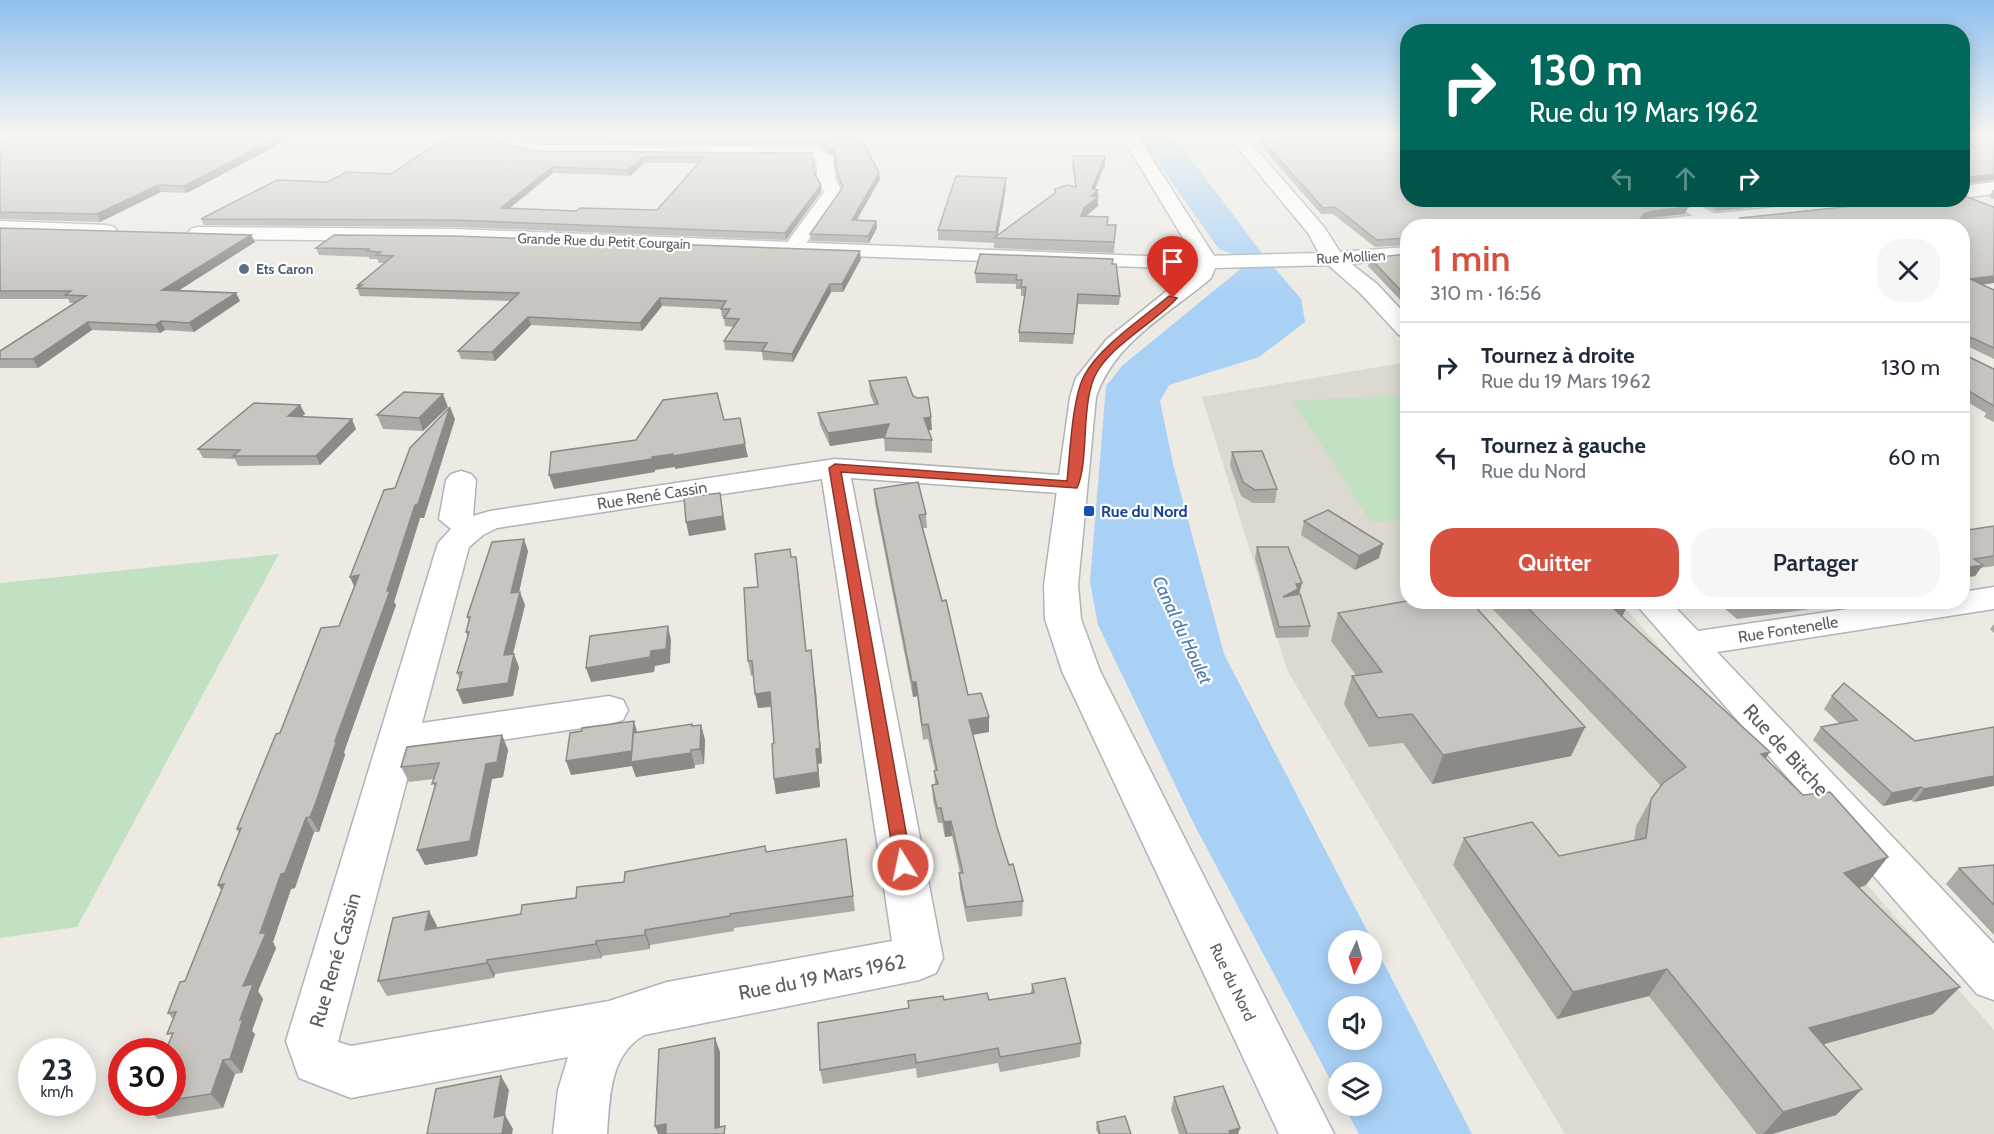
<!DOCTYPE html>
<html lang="fr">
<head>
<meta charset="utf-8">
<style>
  :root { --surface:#fff; --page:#f6f6f7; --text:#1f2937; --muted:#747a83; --line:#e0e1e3; --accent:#d6513f }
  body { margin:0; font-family:Cabin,sans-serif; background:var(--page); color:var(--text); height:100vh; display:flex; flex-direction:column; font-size:22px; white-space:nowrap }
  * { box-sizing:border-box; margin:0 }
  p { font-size:20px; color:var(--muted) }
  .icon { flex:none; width:33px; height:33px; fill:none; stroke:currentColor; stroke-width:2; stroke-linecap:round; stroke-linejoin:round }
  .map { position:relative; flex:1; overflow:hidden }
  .drawer { position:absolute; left:1400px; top:219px; width:570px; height:390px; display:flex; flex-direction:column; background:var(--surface); border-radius:24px; box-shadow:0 3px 15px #0003 }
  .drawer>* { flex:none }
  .hud { position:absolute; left:1400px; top:24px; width:570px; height:183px; border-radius:24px; box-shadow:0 3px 15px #0003; background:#00695c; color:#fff; overflow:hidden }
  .needle { width:39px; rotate:184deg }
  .controls { position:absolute; left:1328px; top:930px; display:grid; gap:12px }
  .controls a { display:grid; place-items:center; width:54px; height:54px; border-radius:50%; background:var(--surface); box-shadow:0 3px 15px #0003; font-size:30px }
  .speed { position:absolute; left:18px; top:1038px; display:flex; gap:12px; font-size:30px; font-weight:700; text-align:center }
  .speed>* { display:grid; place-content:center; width:78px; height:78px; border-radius:50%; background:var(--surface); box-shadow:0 3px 15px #0003; line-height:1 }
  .speed small { font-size:15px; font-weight:400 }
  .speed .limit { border:9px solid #d22; background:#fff; color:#111 }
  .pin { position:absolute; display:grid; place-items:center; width:51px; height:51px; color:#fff; margin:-62px -26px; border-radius:50% 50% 50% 0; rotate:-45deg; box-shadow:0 0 6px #0007 }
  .pin .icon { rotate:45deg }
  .me { position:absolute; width:66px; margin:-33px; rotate:350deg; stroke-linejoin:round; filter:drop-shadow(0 0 4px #0008) }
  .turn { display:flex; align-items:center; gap:21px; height:126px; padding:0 30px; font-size:27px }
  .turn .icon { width:78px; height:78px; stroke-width:2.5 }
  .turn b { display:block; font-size:42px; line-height:51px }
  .lanes { display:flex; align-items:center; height:57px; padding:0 30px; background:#0003; justify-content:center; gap:30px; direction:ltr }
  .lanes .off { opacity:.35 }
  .round { display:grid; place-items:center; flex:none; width:63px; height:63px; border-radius:24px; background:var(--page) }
  .head { display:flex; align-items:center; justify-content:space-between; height:102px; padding:0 30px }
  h1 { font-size:36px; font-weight:600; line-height:45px; color:var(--accent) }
  .button { display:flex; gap:12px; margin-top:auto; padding:12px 30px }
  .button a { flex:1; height:69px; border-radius:24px; background:var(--accent); color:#fff; font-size:24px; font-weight:600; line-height:69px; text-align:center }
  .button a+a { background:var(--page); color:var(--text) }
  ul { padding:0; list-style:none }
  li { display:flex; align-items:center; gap:18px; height:90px; padding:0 30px; border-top:2px solid var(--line) }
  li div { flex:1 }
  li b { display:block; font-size:22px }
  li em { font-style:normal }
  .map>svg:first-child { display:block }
</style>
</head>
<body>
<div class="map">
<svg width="1994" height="1134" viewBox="0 0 1994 1134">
  <rect width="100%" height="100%" fill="#eceae3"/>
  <path fill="#dcd9d1" d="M1407 362V602H1620L1994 1030V1134H1565L1288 672 1202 397Z"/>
  <path fill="#c2e1c3" d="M1401 395 1407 403V520L1371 522 1293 401Z
    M279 554 77 927 0 938V583Z"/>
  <path fill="#a9d1f6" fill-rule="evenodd" d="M1138 135H1173L1261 252 1301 299 1305 322 1259 357 1169 385 1160 401 1173 464 1224 654 1472 1134H1359L1344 1106H1371V1072H1338V1094L1195 826 1098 625 1090 582 1106 386 1123 365 1243 267 1236 255 1219 249ZM1338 940H1371V974H1338ZM1338 1006H1371V1040H1338Z"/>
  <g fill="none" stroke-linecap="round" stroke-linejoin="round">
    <g stroke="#b0b3b7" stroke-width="3">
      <path id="minor" d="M1121 135H1137L1218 262 1214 266H1200Z
        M1359 135 1351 140 1238 144 1230 139 1234 135Z
        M514 140 539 145 817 147 833 157 835 178 842 192 800 252H786L783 248 824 192 817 178 816 159 813 157 539 155 508 149 506 145Z
        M1665 200H1688L1732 222 1735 226H1711Z
        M1333 253 1340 255 1377 284 1407 316V337L1399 335 1361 294 1326 263 1322 259 1326 255Z
        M835 459 1072 476 1083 479 1087 485 1083 491 1072 494 851 478 943 958 936 973 919 980 644 1035C609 1056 610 1097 607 1134H553L558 1090 568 1057 351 1098 299 1078 286 1041 438 543 451 529 439 519 446 480 451 474 461 471 471 474 476 480 473 516 490 511ZM822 479 892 941 667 982 609 1001 351 1046 338 1042 414 753 609 724 623 720 628 710 623 700 609 696 422 723 469 547 483 535 497 528Z
        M1994 587V609L1717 652 1994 944V1000L1977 994 1634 602H1670L1698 631 1896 602H1962V592Z"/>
    </g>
    <g stroke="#b0b3b7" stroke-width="3">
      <path id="tertiary" d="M1227 135H1244L1324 227 1340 252 1407 247V259L1333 265 1215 268 1211 278C1169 314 1114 342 1096 397L1078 585 1081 619 1100 671 1334 1134H1279L1062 671 1045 619 1044 585 1070 397 1076 378 1107 339 1194 269 455 241 198 239 191 237 188 233 191 229 198 227 455 229 1170 257 1319 253 1308 233Z
        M1994 182V194L1962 198V186Z
        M1846 200H1904L1895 206 1701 226H1640L1643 222 1650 220Z
        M0 221 107 225 114 227 117 231 114 235 107 237 0 233Z"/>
    </g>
    <use href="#minor" fill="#fff" fill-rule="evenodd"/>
    <use href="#tertiary" fill="#fff" fill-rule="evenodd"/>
  </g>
  <path fill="#aca9a5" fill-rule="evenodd" d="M0 135H297L187 193 161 192 100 222 0 219Z
    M450 135H860L880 179 856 220 876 221 877 228 869 243 811 241 810 234 842 189 837 177 835 157 818 145 539 143 514 138 504 144 537 151 812 153 814 173 821 192 786 240 455 227 204 225 201 219 327 182 391 174ZM644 163H699L657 210 576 211 510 208 553 173 630 176Z
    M1352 136 1688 207 1685 214 1649 218 1645 219 1738 221 1994 207V283L1982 285 1994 290V359L1965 345V355L1994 369V422L1984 417 1986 413 1962 399V226H1407V245L1375 247 1333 214H1321L1260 145 1261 139Z
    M1073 156H1105V165L1095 189 1098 190V206L1086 216 1107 225H1116L1114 253 994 248V243L938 240V230L1006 178V188L998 235 1055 193 1075 186 1072 165Z
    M1993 190H1994V199L1989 197Z
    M1692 200H1829L1715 211Z
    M0 228 251 235 255 242 179 290 236 293 240 301 194 332 165 330 160 333 92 330 38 368H0V351L74 303H70L68 299H0Z
    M316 248 861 259 843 292H831L793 362 763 360 762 352 725 350 724 341 734 327 725 326 724 318 725 317H722L721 309 662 306 642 331 531 325 495 361 461 359 458 351 511 301 360 296 357 288H359L358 285 384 263H379L377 259H369V257L319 255Z
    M1407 254V307L1368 266 1370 258Z
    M1112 264 1120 296 1119 305 1078 304 1073 344 1019 342V332L1025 296H1021V289H1016V284L976 283 975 273Z
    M869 381 913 396 932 430H928L932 440V453L885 451 884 437 830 446 820 425 818 413 874 404 870 394Z
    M300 405 305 414 302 416 356 429 320 465 238 466 235 459 203 458 198 449Z
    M448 407 423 431 383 429 377 415Z
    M455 419 424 518H420L394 602 396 605 344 752 345 755 324 817 319 832H314L295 888 291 889 273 942 276 948 258 991 263 999 252 1031 255 1034 242 1073 235 1074 223 1108 158 1119 144 1105 145 1102H172V1052L171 1038 173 1019 168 1013 185 981 221 890 239 833 237 829 280 733 339 626 354 586 350 577 395 488Z
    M1232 452 1277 489 1275 503H1253L1241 496 1230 465Z
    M874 489 926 514 927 528H923L968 695 989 732 973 735 997 827 1009 865 1023 901 1022 916 967 922 960 888 959 873H960L952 836 945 837 942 823H938L933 800 932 785H935L934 771 935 770 928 739 923 740 917 696 913 697 875 503Z
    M1304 521 1379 558 1355 570 1301 535Z
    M1994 526V566L1980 568 1975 576 1962 578Z
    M1257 547 1302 583 1299 594 1310 626 1308 637 1276 638 1255 558Z
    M528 551 519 592 525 605 513 654 519 667 513 696 463 704 457 690 460 680 457 673 468 637 466 632 469 622 467 617Z
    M791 557 798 570 806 651 816 692 822 763 818 764 820 787 776 794 774 779V743L771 707 758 708 753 675 751 676 748 661 758 587Z
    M1486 602H1622L1627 606 1622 617 1765 759 1866 885 1859 888 1933 1014 1823 1044 1862 1089 1836 1115 1772 1134H1757L1649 996 1557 1019 1453 865 1464 838 1559 856 1634 841 1636 826 1651 799 1661 786Z
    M1717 602H1836L1833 606 1737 619Z
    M1338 613 1585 727 1571 756 1432 784 1403 743 1369 747 1344 704 1352 676 1356 675 1331 641Z
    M1994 624V633L1990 629Z
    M1832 696 1915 741 1994 727 1914 802 1911 800 1883 806 1813 740 1821 727 1839 723 1824 709Z
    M692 724V726L701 725 705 740 704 764 695 765V768L636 777 632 766 571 775 582 731 637 732Z
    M502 735 508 750 503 777 492 779 477 856 425 865 434 788V779L409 782 401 767Z
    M846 839 855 911 734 928V931L650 945V949L602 956V958L495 974 494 978 387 996 378 981 429 911 437 926 436 928 521 914 576 898 624 882 766 852Z
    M1994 865V935L1946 884 1959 868Z
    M1032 984 1081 1043 1080 1057 1000 1072 998 1063 917 1078 916 1068 823 1084 820 1070 909 1008 944 1000H989L1031 994Z
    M1174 1097 1240 1128 1238 1134H1179L1171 1110Z
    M1097 1122 1131 1134H1098L1096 1129Z"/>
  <path fill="#8c8a86" d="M282 135H297L187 193 184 186Z
    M508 135H514V138L504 144 502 138Z
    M1105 156V165L1093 194 1098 190V206L1084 218 1081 216Z
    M643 157 644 163 630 176 628 170Z
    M552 167 553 173 502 214 501 208Z
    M879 173 880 179 853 227 852 220Z
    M1994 174V180L1962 184 1964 178Z
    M1006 178V188L997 238H996V232Z
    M158 185 161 192 100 222 97 214Z
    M821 185V192L786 240 785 233Z
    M1764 200H1829L1715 211 1718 204Z
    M1688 207 1685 214 1649 218 1641 221 1640 219 1644 214 1652 211Z
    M876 221 877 228 869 243 868 236Z
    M251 235 255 242 167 298 162 290Z
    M860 251 861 259 843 292 842 284Z
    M1994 276V283L1965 286 1970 279Z
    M830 284 831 292 793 362 792 354Z
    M236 293 240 301 194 332 189 323Z
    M660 298 662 306 642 331 640 323Z
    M528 317 531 325 495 361 492 352Z
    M161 321 165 330 160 333 155 325Z
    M88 322 92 330 38 368 33 359Z
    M443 394 448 407 423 431 419 418Z
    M300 405 305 414 292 425 288 416Z
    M450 407 455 419 424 518H420L394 602 396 605 344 752 345 755 319 832 310 817 335 741 387 591 415 505Z
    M931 417 932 430 925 431 924 418Z
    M352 419 356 429 320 465 316 456Z
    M889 424 890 437 830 446 828 433Z
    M745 444 748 457 675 469V467L655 470V472L554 489 549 475 652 457Z
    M1962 455H1967L1962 462Z
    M720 493 726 530 689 536 686 522Z
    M524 539 528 551 516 606 511 593Z
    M1383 544 1379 558 1355 570 1359 556Z
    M1983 565 1975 576 1962 578V568Z
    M359 575 356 590 350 577Z
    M1302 583 1299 594 1283 597 1296 584Z
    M520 592 525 605 509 669 504 655Z
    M1627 606 1615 632 1613 608Z
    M668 626 671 640 670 663 655 666 654 672 591 682 586 668 651 651Z
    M811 650 816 692 822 763 818 764 820 787 776 794 774 779Z
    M514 654 519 667 513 696 463 704 457 690Z
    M912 682H916L917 696 913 697Z
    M770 692 772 706 758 708 755 694Z
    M989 717V732L970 735 969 720Z
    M634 721 638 735 691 750 695 768 636 777 632 766 571 775 566 761Z
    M701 725 705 740 704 764 700 749Z
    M1585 727 1571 756 1432 784 1443 755Z
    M502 735 508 750 503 777 492 779 477 856 425 865 417 850 486 764Z
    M1770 752 1752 779 1761 754Z
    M1994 776V786L1914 802 1924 789Z
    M1921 787 1911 800 1883 806 1892 793Z
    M306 818 314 832 295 888 291 889 273 942 276 948 258 991 263 999 252 1031 255 1034 242 1073 230 1059 240 1020 243 986 281 874Z
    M951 821 952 836 945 837 944 822Z
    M1888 857 1866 885 1823 901 1844 873Z
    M224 884 228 900 218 885Z
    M429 911 437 926 433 945 425 930Z
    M645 930 650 945V949L645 935Z
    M596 941 602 956V958L596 944Z
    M487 960 495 974 494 978 487 963Z
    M1667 969 1649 996 1557 1019 1573 992Z
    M1960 987 1933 1014 1785 1055 1809 1028Z
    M715 1038 720 1052V1134L715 1128Z
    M223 1060 235 1074 223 1108 211 1094Z
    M501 1076 509 1090 505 1115 513 1129 512 1134H502L494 1117Z
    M1862 1089 1836 1115 1772 1134H1763L1783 1112Z
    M666 1124 670 1134H658L655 1126Z
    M1240 1128 1238 1134H1228L1229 1131Z"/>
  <path fill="#c8c5c0" stroke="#8c8a86" stroke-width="1.5" fill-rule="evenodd" d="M0 135H282L184 186 158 185 97 214 0 212Z
    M450 135H508L502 138 504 144 537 151 812 153 814 173 821 185 785 233 453 220 201 219 277 180 327 182 347 172 391 174ZM643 157H704L657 210 580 208 576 211 501 208 552 167 628 170Z
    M528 135H860L879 173 852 220 876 221 868 236 810 234 843 187 837 171 835 151 818 139 538 137Z
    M1354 135H1407V200H1674L1688 207 1652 211 1644 214 1640 219 1738 221 1740 218 1899 201 1902 200H1962V195L1994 207V276L1970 279 1994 290V348L1968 336 1965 338V355L1994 369V406L1962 387V226H1407V238L1377 240 1335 207 1323 208 1261 139 1352 136Z
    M1962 135H1994V174L1964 178 1963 191 1962 192Z
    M1073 156H1105L1092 189 1098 190 1091 196 1098 197 1084 208 1081 216 1108 217 1107 225H1116L1114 242 994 238 1055 193V189L1067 185 1076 187Z
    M956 176 1006 178 996 232 938 230Z
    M1709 200H1764L1718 204Z
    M0 228 251 235 162 290 236 293 189 323 161 321 155 325 88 322 33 359H0V351L86 296 65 295 71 291H0Z
    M334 235 453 236 860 251 842 284H830L792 354 762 351 767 343 724 341 739 319 724 318 730 309H721L726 301 660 298 640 323 528 317 492 352 458 351 519 293 357 288 362 285H358L393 256 376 255 381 252 367 251 369 249 316 248Z
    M980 254 1113 259 1112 264H1116L1120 296 1078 294 1074 334 1019 332 1026 287H1021L1022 280H1016L1017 275 975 273Z
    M1407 254V297L1370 258Z
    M906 377 913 396 917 398 928 397 931 417 924 418 932 440 884 438 889 424 828 433 818 413 878 404 869 381Z
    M404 392 443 394 419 418 377 415Z
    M717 393 724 420 740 418 745 444 673 456V454L652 457V459L549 475 551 452 636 440 663 400Z
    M254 403 300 405 288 416 352 419 316 456H233L240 450 198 449Z
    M450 407 418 504 415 505 387 591H390L335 741 337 740 316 802 310 817 306 818 285 873 281 874 260 933H266L243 986 253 984 240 1020 243 1019 230 1059 223 1060 211 1094 172 1100V1052H165L173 1033 167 1034 176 1012 168 1013 180 982 185 981 224 884 218 885 241 828 237 829 276 734 280 733 321 628 339 626 359 575 350 577 384 490 395 488 410 448Z
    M1262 451 1277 489 1255 490 1243 482 1232 452Z
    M918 482 926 514 919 515 942 601 946 600 968 695 981 693 989 717 969 720 997 827 1009 865 1013 864 1023 901 966 907 959 873H963L951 821 944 822 941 808H937L932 785 938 784 934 771 937 770 928 724 922 725 916 682H912L874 489Z
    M720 493 723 516 686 522 684 497Z
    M1328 510 1383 544 1359 556 1304 521Z
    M1994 526V556L1974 559 1983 565 1962 568V531Z
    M524 539 511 593 520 592 504 655 514 654 508 683 457 690 462 672 457 673 469 632H466L470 617H467L492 542Z
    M1257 547H1288L1302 583 1296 584 1298 589 1283 597 1300 594 1310 626 1279 627Z
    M790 549 791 557H796L806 651 811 650 820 748 816 749 818 772 774 779 772 744 774 743 770 692 755 694 752 661H748L744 588 758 587 755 554Z
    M1407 601 1471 602 1585 727 1443 755 1412 714 1378 718 1352 676 1382 672 1338 613Z
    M1522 602H1622L1627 606 1613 608 1770 752 1761 754 1803 795 1830 792 1888 857 1844 873 1960 987 1809 1028 1862 1089 1783 1112 1667 969 1573 992 1464 838 1532 822 1559 856 1646 838 1651 799 1663 783 1686 767Z
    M1739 602H1776L1744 606Z
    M668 626 666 649 651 651 650 657 586 668 590 636Z
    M1844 683 1915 741 1994 727V776L1924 789 1921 787 1892 793 1821 727 1857 720 1832 696Z
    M634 721 632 751 566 761 570 733 582 731V728Z
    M692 724V726L701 725 700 749 691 750V753L631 762 633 733Z
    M502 735 497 762 486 764 470 841 417 850 436 783 432 784 439 763 401 767 407 747Z
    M846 839 853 896 730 914V916L645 930V935L596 941V944L487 960V963L378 981 393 918 429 911 425 930 521 914 522 905 576 898 577 887 624 882 625 872 765 846 766 852Z
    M1994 865V905L1959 868Z
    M1065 978 1081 1043 1000 1057 998 1048 916 1063 915 1054 820 1070 818 1023 909 1008 908 1001 943 996 944 1000 987 993 989 1000 1034 993 1032 984Z
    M715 1038V1128L725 1126 724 1134H666V1124L655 1126 659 1049Z
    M501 1076 494 1117 505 1115 502 1134H427L436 1089Z
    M1223 1086 1240 1128 1229 1131 1230 1134H1187L1174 1097Z
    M145 1102H159L144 1105Z
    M1125 1116 1131 1134H1100L1097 1122Z"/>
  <linearGradient id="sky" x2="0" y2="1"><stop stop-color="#8fc0ee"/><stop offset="0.46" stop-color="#f6f6f2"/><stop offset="1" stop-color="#f6f6f2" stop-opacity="0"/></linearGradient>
  <rect width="1994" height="294" fill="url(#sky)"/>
  <path fill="#d6513f" stroke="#8b3529" stroke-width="1.5" d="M1169 296 1177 298C1155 323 1107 347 1094 378 1081 409 1089 462 1077 488L841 472 912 865 910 870 903 872 896 870 829 468 835 464 1067 481C1070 454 1072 399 1084 376 1100 346 1143 318 1169 296Z"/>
  <circle fill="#5c6f8a" stroke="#fff" stroke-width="2" cx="244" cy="269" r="6"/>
  <rect fill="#1a4fb4" stroke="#fff" stroke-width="2" x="1083" y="505" width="12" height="12" rx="3"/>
  <g text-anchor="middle" stroke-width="4.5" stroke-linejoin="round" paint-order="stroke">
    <g font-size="14" fill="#5b5e62" stroke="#fff">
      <text transform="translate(604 241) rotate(2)" y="5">Grande Rue du Petit Courgain</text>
      <text transform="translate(1351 257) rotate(-3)" y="5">Rue Mollien</text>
    </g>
    <g font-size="14" font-weight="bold" fill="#4e5e75" stroke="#fff" text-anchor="start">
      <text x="256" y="274">Ets Caron</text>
    </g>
    <g font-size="16" fill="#5b5e62" stroke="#fff">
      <text transform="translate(652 495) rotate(-9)" y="6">Rue René Cassin</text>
      <text transform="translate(1788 629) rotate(-9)" y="6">Rue Fontenelle</text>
      <text transform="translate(1233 982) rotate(64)" y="6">Rue du Nord</text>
    </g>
    <g font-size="16" font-weight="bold" fill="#164399" stroke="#fff" text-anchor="start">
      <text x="1101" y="517">Rue du Nord</text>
    </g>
    <g font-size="18" font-style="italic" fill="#4c78ae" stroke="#fff">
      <text transform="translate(1182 630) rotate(65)" y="6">Canal du Houlet</text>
    </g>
    <g font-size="20" fill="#5b5e62" stroke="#fff">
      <text transform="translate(1786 750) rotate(48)" y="7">Rue de Bitche</text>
      <text transform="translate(335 960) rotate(-74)" y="7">Rue René Cassin</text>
      <text transform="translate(822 977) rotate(-11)" y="7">Rue du 19 Mars 1962</text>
    </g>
  </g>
</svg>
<div class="controls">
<a><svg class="needle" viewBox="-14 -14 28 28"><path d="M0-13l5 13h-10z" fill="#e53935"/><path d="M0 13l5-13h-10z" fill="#747a83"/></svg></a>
<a><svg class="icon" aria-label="sound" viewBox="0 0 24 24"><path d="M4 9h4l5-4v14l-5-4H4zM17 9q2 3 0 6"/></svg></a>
<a><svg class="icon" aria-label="layers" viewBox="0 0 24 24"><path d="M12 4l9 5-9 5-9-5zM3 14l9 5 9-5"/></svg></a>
</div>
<div class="speed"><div>23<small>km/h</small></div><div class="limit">30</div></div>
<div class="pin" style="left:1173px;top:298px;background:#d93025"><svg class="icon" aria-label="arrive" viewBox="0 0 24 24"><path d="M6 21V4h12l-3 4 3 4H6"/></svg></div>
<svg class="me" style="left:903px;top:865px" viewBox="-20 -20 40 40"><circle r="17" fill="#d6513f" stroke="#fff" stroke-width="3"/><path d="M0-11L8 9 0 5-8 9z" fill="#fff"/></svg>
<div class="hud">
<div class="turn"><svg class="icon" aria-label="right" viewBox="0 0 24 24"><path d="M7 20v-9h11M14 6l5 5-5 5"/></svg><div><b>130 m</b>Rue du 19 Mars 1962</div></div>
<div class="lanes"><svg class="icon off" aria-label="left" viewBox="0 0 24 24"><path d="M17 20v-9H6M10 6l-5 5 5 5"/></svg><svg class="icon off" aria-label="ahead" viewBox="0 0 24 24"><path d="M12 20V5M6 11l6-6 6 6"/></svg><svg class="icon" aria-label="right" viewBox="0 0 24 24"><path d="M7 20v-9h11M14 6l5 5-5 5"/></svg></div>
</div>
<section class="drawer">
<div class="head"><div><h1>1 min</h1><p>310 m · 16:56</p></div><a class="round"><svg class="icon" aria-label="close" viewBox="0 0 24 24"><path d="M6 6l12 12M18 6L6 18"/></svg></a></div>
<ul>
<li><svg class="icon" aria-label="right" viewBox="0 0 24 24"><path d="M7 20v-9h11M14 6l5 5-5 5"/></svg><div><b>Tournez à droite</b><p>Rue du 19 Mars 1962</p></div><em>130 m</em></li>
<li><svg class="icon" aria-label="left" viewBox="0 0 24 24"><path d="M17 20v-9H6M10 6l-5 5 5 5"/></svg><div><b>Tournez à gauche</b><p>Rue du Nord</p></div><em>60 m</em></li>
</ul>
<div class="button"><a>Quitter</a><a>Partager</a></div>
</section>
</div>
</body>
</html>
